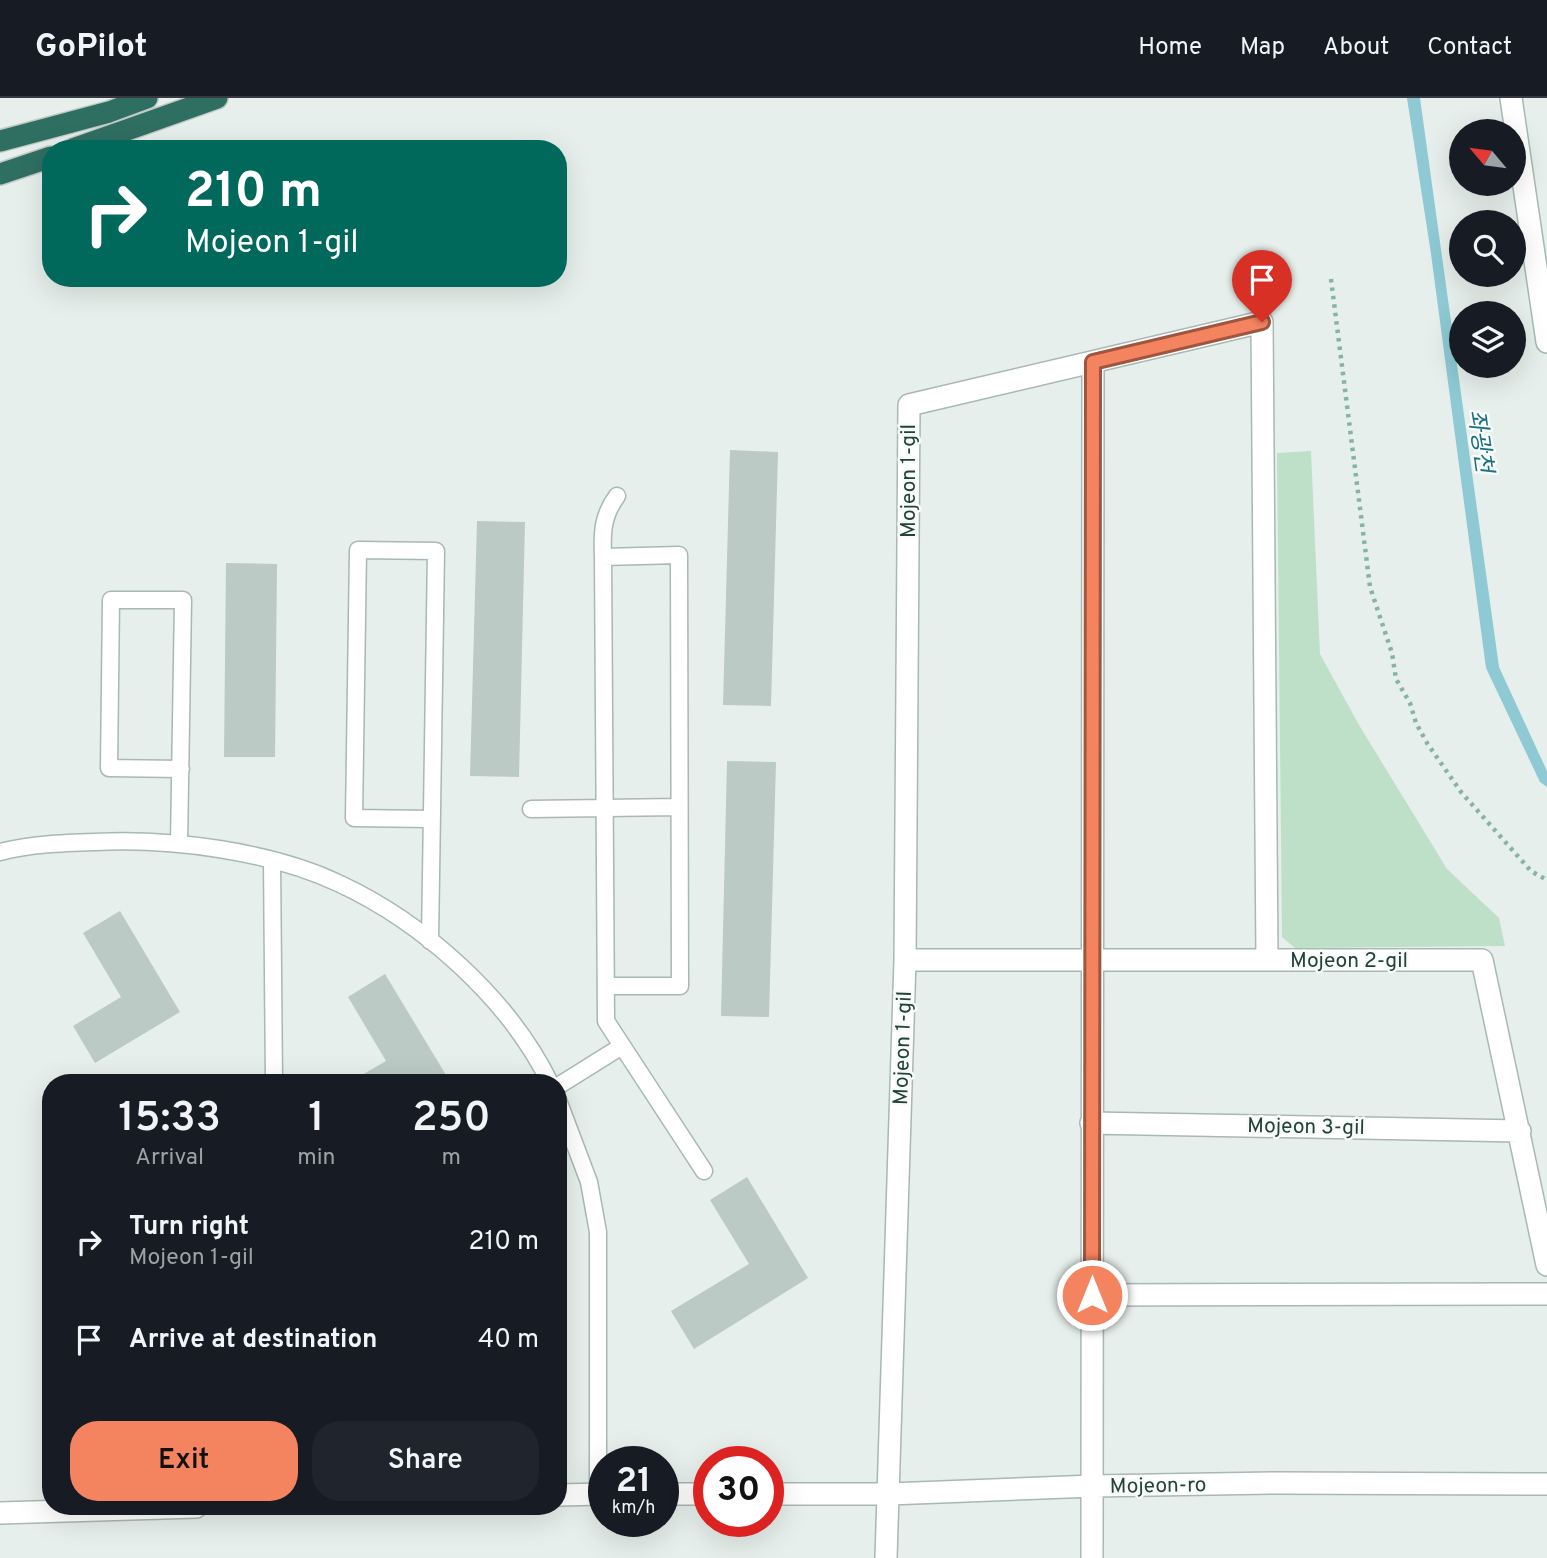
<!DOCTYPE html>
<html lang="en">
<head>
<meta charset="utf-8">
<style>
  :root { --surface:#171b24; --page:#20242c; --text:#f1f3f6; --muted:#9ea1a6; --line:#363941; --accent:#f4845f }
  body { margin:0; font-family:Overpass,"Noto Sans KR",sans-serif; background:var(--page); color:var(--text); height:100vh; display:flex; flex-direction:column; font-size:26px; white-space:nowrap }
  * { box-sizing:border-box; margin:0 }
  p { font-size:23px; color:var(--muted) }
  .icon { flex:none; width:38px; height:38px; fill:none; stroke:currentColor; stroke-width:2; stroke-linecap:round; stroke-linejoin:round }
  .map { position:relative; flex:1; overflow:hidden }
  .panel { position:absolute; left:42px; top:976px; width:525px; height:441px; display:flex; flex-direction:column; background:var(--surface); border-radius:28px; box-shadow:0 7px 28px #0002 }
  .panel>* { flex:none }
  .hud { position:absolute; left:42px; top:42px; width:525px; height:147px; border-radius:28px; box-shadow:0 7px 28px #0002; background:#00695c; color:#fff; overflow:hidden }
  .needle { width:46px; rotate:299deg }
  .controls { position:absolute; left:1449px; top:21px; display:grid; gap:14px }
  .controls a { display:grid; place-items:center; width:77px; height:77px; border-radius:50%; background:var(--surface); box-shadow:0 7px 28px #0002; font-size:35px }
  .speed { position:absolute; left:588px; top:1348px; display:flex; gap:14px; font-size:35px; font-weight:700; text-align:center }
  .speed>* { display:grid; place-content:center; width:91px; height:91px; border-radius:50%; background:var(--surface); box-shadow:0 7px 28px #0002; line-height:1 }
  .speed small { font-size:18px; font-weight:400 }
  .speed .limit { border:10px solid #d22; background:#fff; color:#111 }
  .pin { position:absolute; display:grid; place-items:center; width:60px; height:60px; color:#fff; margin:-72px -30px; border-radius:50% 50% 50% 0; rotate:-45deg; box-shadow:0 0 7px #0007 }
  .pin .icon { rotate:45deg }
  .me { position:absolute; width:77px; margin:-38px; rotate:0deg; stroke-linejoin:round; filter:drop-shadow(0 0 5px #0008) }
  .turn { display:flex; align-items:center; gap:24px; height:147px; padding:0 28px; font-size:32px }
  .turn .icon { width:91px; height:91px; stroke-width:2.5 }
  .turn b { display:block; font-size:49px; line-height:60px }
  .eta { display:flex; justify-content:space-evenly; align-items:center; height:119px; text-align:center }
  .eta b { font-size:42px; font-weight:600; line-height:49px }
  .cta { display:flex; gap:14px; margin-top:auto; padding:14px 28px }
  .cta a { flex:1; height:80px; border-radius:28px; background:var(--accent); color:#111; font-size:28px; font-weight:600; line-height:80px; text-align:center }
  .cta a+a { background:var(--page); color:var(--text) }
  ul { padding:0; list-style:none }
  li { display:flex; align-items:center; gap:21px; height:98px; padding:0 28px }
  li div { flex:1 }
  li b { display:block; font-size:26px }
  li em { font-style:normal }
  header { display:flex; align-items:center; gap:42px; box-sizing:border-box; height:98px; padding:0 35px; background:var(--surface); border-bottom:2px solid var(--line) }
  header strong { font-size:33px }
  nav { display:flex; gap:38px; margin-inline-start:auto; font-size:24px }
  .map>svg:first-child { display:block }
</style>
</head>
<body>
<header>
<strong>GoPilot</strong>
<nav><a>Home</a><a>Map</a><a>About</a><a>Contact</a></nav>
</header>
<div class="map">
<svg width="1547" height="1460" viewBox="0 0 1547 1460">
  <rect width="100%" height="100%" fill="#e6efeb"/>
  <path fill="#bfe0c8" d="M1311 353 1320 556 1359 627 1447 771 1499 820 1505 848 1295 850 1282 839 1277 355Z"/>
  <path fill="#8ec9d4" d="M1407 0H1420L1499 569 1547 673V689L1540 684 1486 570 1431 156Z"/>
  <path fill="#bbcac4" d="M730 352 778 354 771 608 723 607Z
    M477 423 525 424 519 679 470 678Z
    M226 465 277 466 275 659H224Z
    M727 663 776 664 769 919 721 918Z
    M120 813 180 914 95 965 73 928 121 899 83 835Z
    M385 876 446 977 432 985H348L386 963 348 899Z
    M747 1079 808 1180 694 1251 671 1213 749 1166 710 1102Z"/>
  <g fill="none" stroke-linecap="round" stroke-linejoin="round">
    <g stroke="#a8b8b2" stroke-width="19">
      <path id="lane" d="M603 459C602 436 602 418 617 398
        M531 711 679 709
        M179 746 183 502H111L109 670 181 671
        M0 754C31 746 63 745 95 744 170 740 270 753 338 785 423 824 509 901 550 985
        M272 762 274 985
        M430 843 436 453 358 452 354 720 431 721
        M606 888H680L679 457 603 459 606 923 704 1073
        M558 988 622 948
        M558 1002 589 1084 598 1134V1396"/>
    </g>
    <g stroke="#a8b8b2" stroke-width="24">
      <path id="street" d="M905 862H1482L1547 1167
        M1091 1025 1520 1033
        M1092 1197 1547 1196
        M663 1396H709
        M768 1396H889L1093 1388 1276 1385 1547 1386
        M558 1397 604 1396
        M0 1415 196 1409
        M886 1460 905 862 909 307 1262 224 1267 862
        M1092 1460 1093 264"/>
    </g>
    <g stroke="#a4bbb3" stroke-width="24">
      <path id="secondary" d="M1511 0 1547 244"/>
    </g>
    <g stroke="#c2cac8" stroke-width="24">
      <path id="highway" d="M0 43 109 14 147 0
        M73 51 217 0
        M0 76 51 59"/>
    </g>
    <path stroke="#86b3a5" stroke-width="4.5" stroke-dasharray="3.5 5" stroke-linecap="butt" d="M1331 181 1370 489 1392 555 1396 581 1410 605 1416 625 1427 645 1461 694 1531 773 1547 782"/>
    <use href="#lane" stroke="#fff" stroke-width="16"/>
    <use href="#street" stroke="#fff" stroke-width="21"/>
    <use href="#secondary" stroke="#fff" stroke-width="21"/>
    <use href="#highway" stroke="#2f6f62" stroke-width="21"/>
  </g>
  <g fill="none" stroke-linecap="round" stroke-linejoin="round">
    <g stroke="#9f563e" stroke-width="18">
      <path id="route" d="M1092 1197 1093 264 1262 224"/>
    </g>
    <use href="#route" stroke="#f4845f" stroke-width="12"/>
  </g>
  <g text-anchor="middle" stroke-width="5" stroke-linejoin="round" paint-order="stroke">
    <g font-size="21" fill="#24423a" stroke="#f7fbf9">
      <text transform="translate(908 383) rotate(-90)" y="7">Mojeon 1-gil</text>
      <text x="1349" y="869">Mojeon 2-gil</text>
      <text transform="translate(902 950) rotate(-88)" y="7">Mojeon 1-gil</text>
      <text transform="translate(1306 1028) rotate(1)" y="7">Mojeon 3-gil</text>
      <text transform="translate(1158 1387) rotate(-1)" y="7">Mojeon-ro</text>
    </g>
    <g font-size="23" font-style="italic" fill="#1c6f80" stroke="#f7fbf9">
      <text transform="translate(1481 343) rotate(82)" y="8">좌광천</text>
    </g>
  </g>
</svg>
<div class="controls">
<a><svg class="needle" viewBox="-14 -14 28 28"><path d="M0-13l5 13h-10z" fill="#e53935"/><path d="M0 13l5-13h-10z" fill="#9ea1a6"/></svg></a>
<a><svg class="icon" aria-label="search" viewBox="0 0 24 24"><circle cx="10" cy="10" r="6"/><path d="M15 15l6 6"/></svg></a>
<a><svg class="icon" aria-label="layers" viewBox="0 0 24 24"><path d="M12 4l9 5-9 5-9-5zM3 14l9 5 9-5"/></svg></a>
</div>
<div class="speed"><div>21<small>km/h</small></div><div class="limit">30</div></div>
<div class="pin" style="left:1262px;top:224px;background:#d93025"><svg class="icon" aria-label="arrive" viewBox="0 0 24 24"><path d="M6 21V4h12l-3 4 3 4H6"/></svg></div>
<svg class="me" style="left:1092px;top:1197px" viewBox="-20 -20 40 40"><circle r="17" fill="#f4845f" stroke="#fff" stroke-width="3"/><path d="M0-11L8 9 0 5-8 9z" fill="#fff"/></svg>
<div class="hud">
<div class="turn"><svg class="icon" aria-label="right" viewBox="0 0 24 24"><path d="M7 20v-9h11M14 6l5 5-5 5"/></svg><div><b>210 m</b>Mojeon 1-gil</div></div>
</div>
<section class="panel">
<div class="eta">
<div><b>15:33</b><p>Arrival</p></div>
<div><b>1</b><p>min</p></div>
<div><b>250</b><p>m</p></div>
</div>
<ul>
<li><svg class="icon" aria-label="right" viewBox="0 0 24 24"><path d="M7 20v-9h11M14 6l5 5-5 5"/></svg><div><b>Turn right</b><p>Mojeon 1-gil</p></div><em>210 m</em></li>
<li><svg class="icon" aria-label="arrive" viewBox="0 0 24 24"><path d="M6 21V4h12l-3 4 3 4H6"/></svg><div><b>Arrive at destination</b></div><em>40 m</em></li>
</ul>
<div class="cta"><a>Exit</a><a>Share</a></div>
</section>
</div>
</body>
</html>
